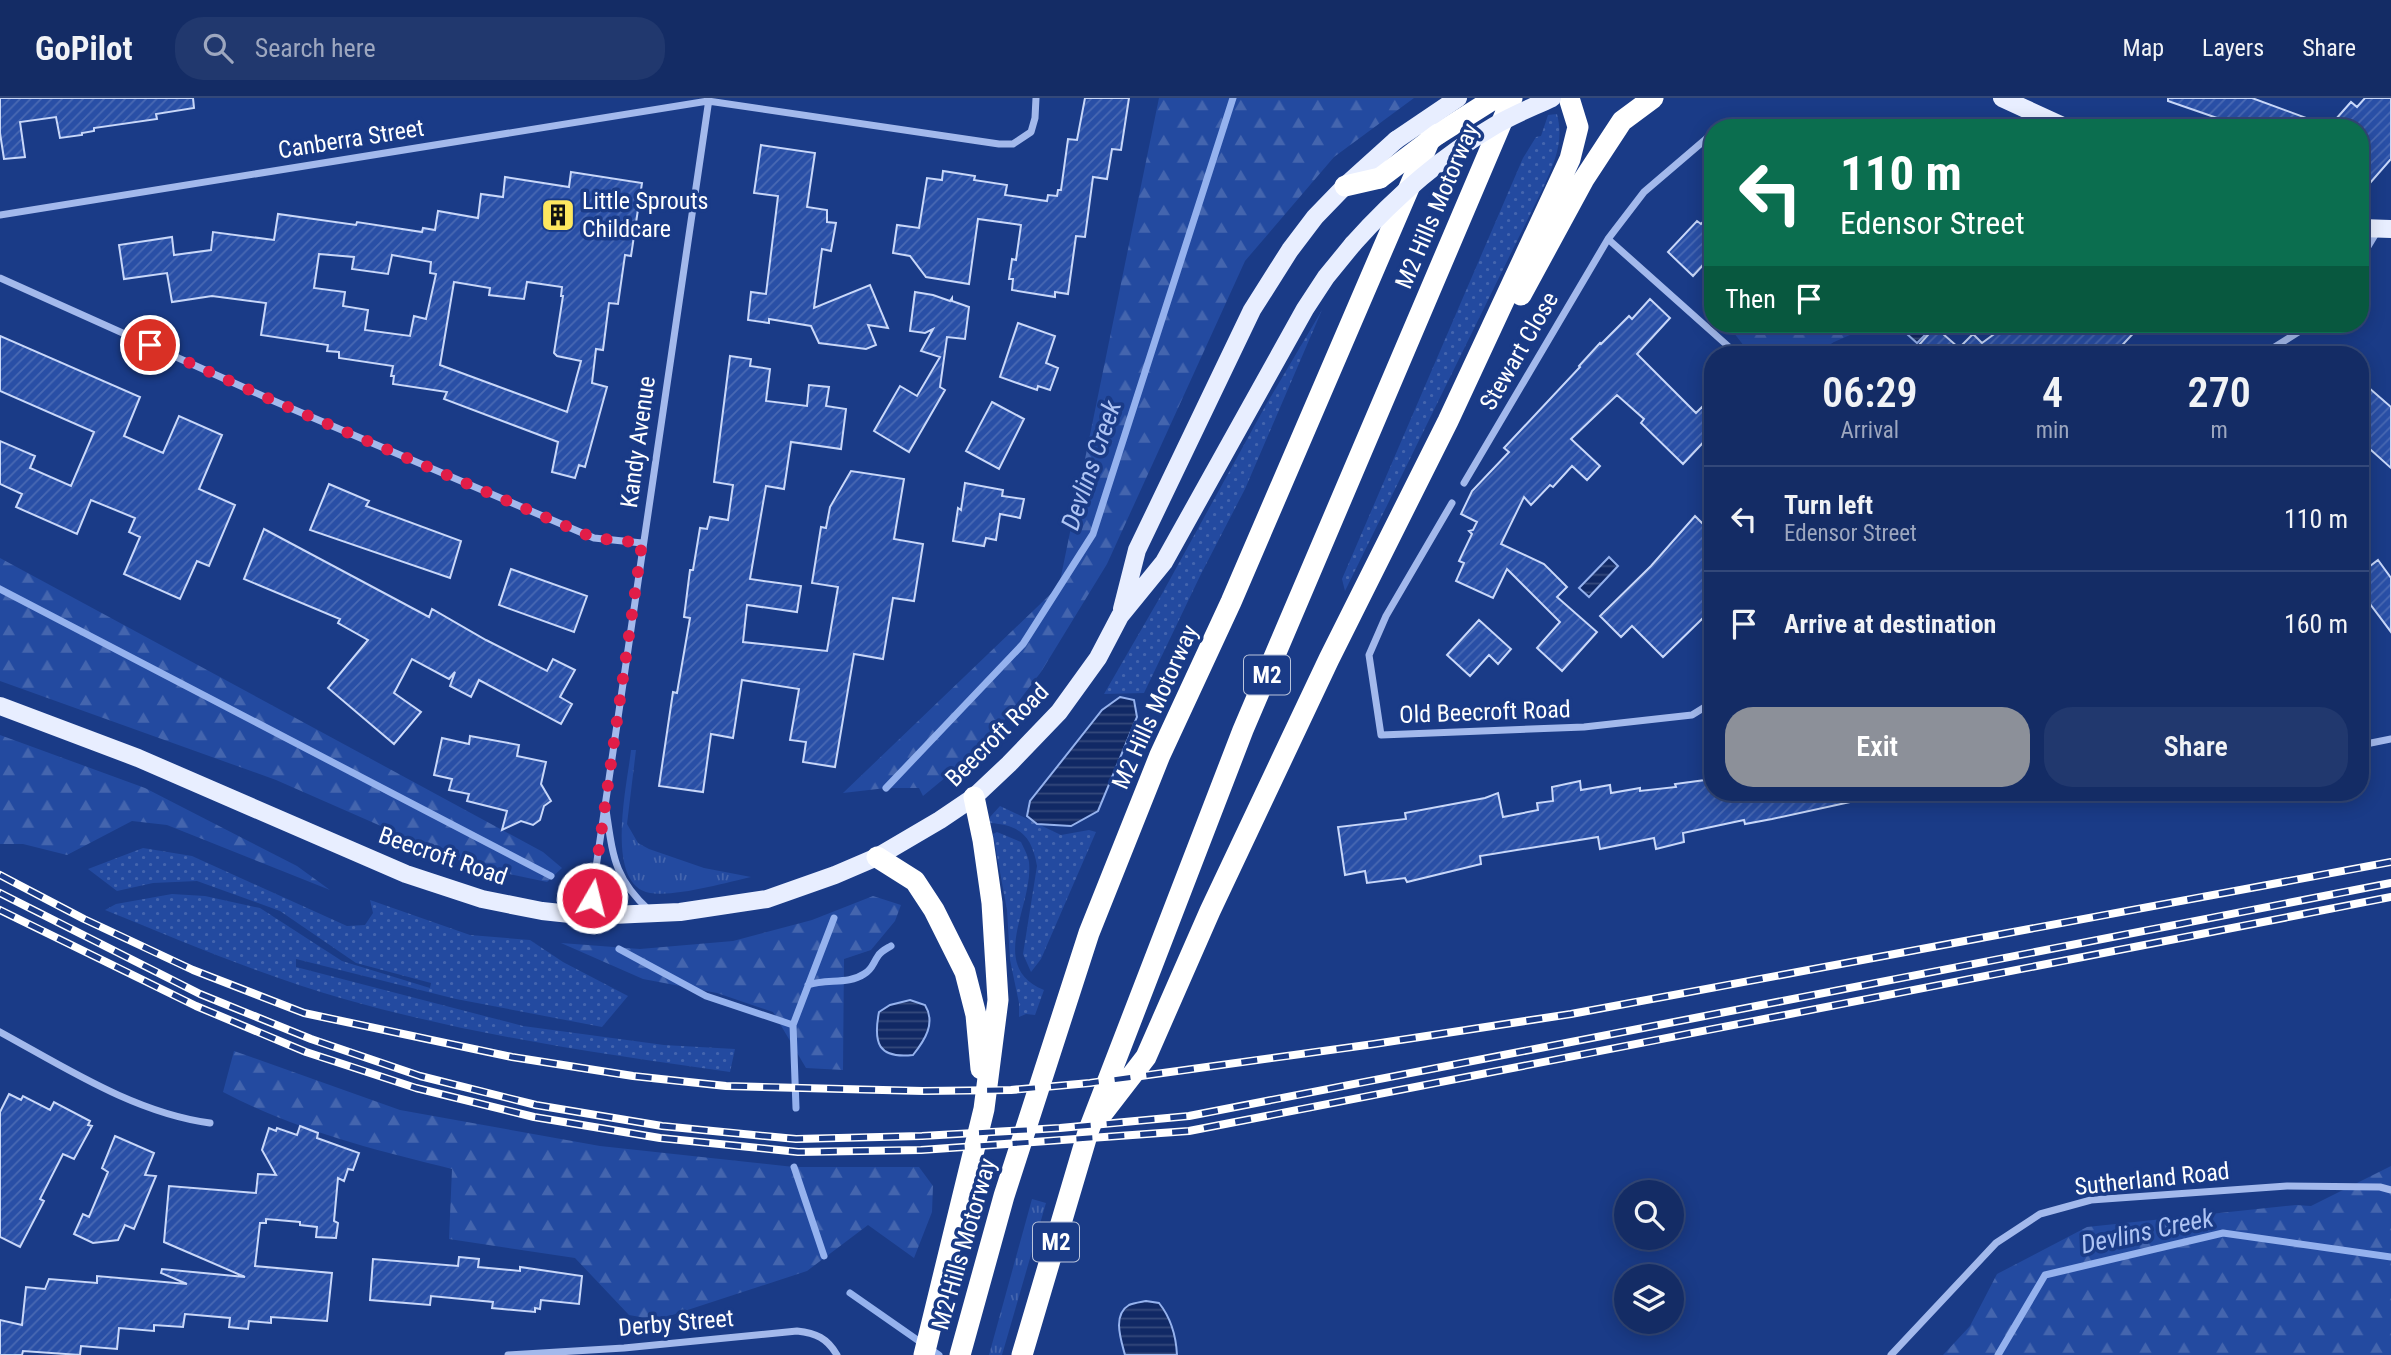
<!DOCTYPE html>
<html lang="en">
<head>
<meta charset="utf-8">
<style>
  :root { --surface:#142c65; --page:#21386e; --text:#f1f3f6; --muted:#9da7bf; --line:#334879; --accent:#8c9099 }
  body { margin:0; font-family:"Roboto Condensed",sans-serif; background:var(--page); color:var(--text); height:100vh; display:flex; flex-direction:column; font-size:26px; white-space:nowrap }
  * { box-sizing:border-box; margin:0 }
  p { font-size:23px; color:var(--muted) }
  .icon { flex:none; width:38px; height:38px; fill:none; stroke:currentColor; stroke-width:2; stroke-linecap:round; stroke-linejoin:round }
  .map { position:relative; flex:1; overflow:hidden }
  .sheet { position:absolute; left:1704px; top:248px; width:665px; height:455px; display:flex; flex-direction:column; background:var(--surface); border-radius:28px; box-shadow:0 4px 18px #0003,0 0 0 2px var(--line) }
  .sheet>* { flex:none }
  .top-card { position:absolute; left:1704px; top:21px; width:665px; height:214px; border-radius:28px; box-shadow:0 4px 18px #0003,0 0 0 2px var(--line); background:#0b6e4f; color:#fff; overflow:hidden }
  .fabs { position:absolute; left:1614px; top:1082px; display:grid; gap:14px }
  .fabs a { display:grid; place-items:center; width:70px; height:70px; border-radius:50%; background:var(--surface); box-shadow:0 4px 18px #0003,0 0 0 2px var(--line); font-size:35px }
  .pin { position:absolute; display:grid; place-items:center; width:60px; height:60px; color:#fff; margin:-30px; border:4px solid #fff; border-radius:50%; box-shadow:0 2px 7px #0007 }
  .me { position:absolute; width:77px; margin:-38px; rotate:8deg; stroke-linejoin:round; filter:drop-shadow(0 0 5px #0008) }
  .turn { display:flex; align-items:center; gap:24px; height:147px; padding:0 21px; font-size:32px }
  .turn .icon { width:91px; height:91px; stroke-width:2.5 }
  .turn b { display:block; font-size:49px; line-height:60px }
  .then { display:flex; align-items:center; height:66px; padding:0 21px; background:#0003; gap:14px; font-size:26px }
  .eta { display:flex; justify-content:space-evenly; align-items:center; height:119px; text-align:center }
  .eta b { font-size:42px; font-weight:600; line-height:49px }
  .button { display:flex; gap:14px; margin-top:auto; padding:14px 21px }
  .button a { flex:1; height:80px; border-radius:28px; background:var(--accent); color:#fff; font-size:28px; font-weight:600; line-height:80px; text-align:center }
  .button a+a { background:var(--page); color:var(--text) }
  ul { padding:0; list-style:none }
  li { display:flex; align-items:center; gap:21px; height:105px; padding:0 21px; border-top:2px solid var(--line) }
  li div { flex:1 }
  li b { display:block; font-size:26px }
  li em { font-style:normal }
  header { display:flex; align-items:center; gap:42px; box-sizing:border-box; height:98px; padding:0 35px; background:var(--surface); border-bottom:2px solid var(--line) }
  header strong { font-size:33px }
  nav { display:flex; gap:38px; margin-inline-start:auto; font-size:24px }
  .search { width:490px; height:63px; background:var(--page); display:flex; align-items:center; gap:18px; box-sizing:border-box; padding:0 24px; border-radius:28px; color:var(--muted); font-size:26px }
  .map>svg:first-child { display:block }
</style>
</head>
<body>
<header>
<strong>GoPilot</strong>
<div class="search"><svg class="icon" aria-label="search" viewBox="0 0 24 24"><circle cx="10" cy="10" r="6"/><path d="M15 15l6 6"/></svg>Search here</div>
<nav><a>Map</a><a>Layers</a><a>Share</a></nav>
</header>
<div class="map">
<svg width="2391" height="1257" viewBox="0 0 2391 1257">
  <defs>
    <pattern id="grass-tufts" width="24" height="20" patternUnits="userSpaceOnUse" patternTransform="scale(1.75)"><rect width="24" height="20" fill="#234aa0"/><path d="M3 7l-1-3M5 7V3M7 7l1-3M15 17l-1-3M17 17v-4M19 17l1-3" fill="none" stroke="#4465ae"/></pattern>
    <pattern id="forest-firs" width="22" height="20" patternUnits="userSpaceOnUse" patternTransform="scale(1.75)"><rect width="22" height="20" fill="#234aa0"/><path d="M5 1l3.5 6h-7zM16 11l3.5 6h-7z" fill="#4465ae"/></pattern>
    <pattern id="park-dots" width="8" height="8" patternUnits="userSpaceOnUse" patternTransform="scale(1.75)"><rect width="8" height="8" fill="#234aa0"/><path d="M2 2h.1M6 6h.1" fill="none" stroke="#4465ae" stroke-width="1.8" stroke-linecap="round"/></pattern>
    <pattern id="water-rules" width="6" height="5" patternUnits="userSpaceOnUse" patternTransform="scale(1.75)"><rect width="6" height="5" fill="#112965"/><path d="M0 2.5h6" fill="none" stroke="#35497c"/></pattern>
    <pattern id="building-hatch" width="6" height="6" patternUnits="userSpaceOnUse" patternTransform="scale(1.75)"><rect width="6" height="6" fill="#294fa6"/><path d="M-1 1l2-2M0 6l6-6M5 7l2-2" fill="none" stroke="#4969b3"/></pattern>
  </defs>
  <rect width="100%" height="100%" fill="#1a3b87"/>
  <path fill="url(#grass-tufts)" d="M631 652H636L627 726 638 745 649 751 704 770 751 779C725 785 675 799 650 795 603 787 628 683 631 652Z
    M1032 1101 1046 1105 1002 1257H989Z"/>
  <path fill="url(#forest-firs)" d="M1159 0H1414L1334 59 1245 163 1107 466 1041 574 986 646 923 698 919 690H886L843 695 1059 488Z
    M1727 226H1870L1866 230 1834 244 1813 257H1751Z
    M0 460 543 754 562 770 547 784 472 768 276 682 0 583Z
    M0 637 145 690 297 768 330 792 167 727 132 723 67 757 23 746H0Z
    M873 798 901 807 895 823 871 852 844 861 843 972 806 970 773 914 717 895 643 881 561 845 640 851 733 843 812 822Z
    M234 953 400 1012 600 1048 794 1069H919L933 1088 932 1114 914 1160 868 1127 807 1173 657 1222 629 1217 575 1160 449 1141 452 1071C374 1052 295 1032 223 994Z
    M2391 1068V1257H1943L1970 1228 1997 1176 2087 1129 2296 1107 2311 1108Z"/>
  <path fill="url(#park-dots)" d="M1557 16C1564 43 1555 63 1544 88L1345 493 1342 481 1523 60 1536 39 1541 38 1548 17Z
    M1322 212 1245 391 1201 476 1144 595 1104 596 1163 494 1267 305Z
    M1000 708 1061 737 1089 732 1096 734 1041 861 1031 874 1023 856 1037 768C1032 738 1020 727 990 725V719Z
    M997 734 1021 744C1024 751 1028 757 1029 764 1034 808 986 868 1044 892L1035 917 1026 916 1019 919V905L1010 862 1007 812 993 736Z
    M143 750 192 758 347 828 365 827 373 815 370 802 470 837 530 842 563 864 628 898 602 929 456 901 296 861V869L523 928 664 947 735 951 730 974C600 956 471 937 344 901 263 878 184 844 105 812L116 806 172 796 205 798 260 810 342 863 430 890 431 885 356 865 280 813 197 783 153 785 117 793 88 771Z"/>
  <path fill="url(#water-rules)" stroke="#95b2ee" stroke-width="2" d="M1896 226H1916L1927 235 1917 245Z
    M1609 459 1618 468 1589 499 1579 490Z
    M1120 599 1134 602 1137 619 1098 713 1071 728 1037 726 1027 718 1030 703 1102 612Z
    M910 902 925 907C936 925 925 942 913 957 878 961 873 945 879 914L890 907Z
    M1146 1203 1159 1205C1171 1220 1176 1237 1177 1257H1125C1121 1242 1112 1217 1129 1207 1133 1205 1141 1204 1146 1203Z"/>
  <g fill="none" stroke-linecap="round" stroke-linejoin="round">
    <path stroke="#95b2ee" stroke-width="7" d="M0 491 551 778
      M886 690 1023 546 1093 436 1233 0
      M619 851 706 898 793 927
      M808 887C826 880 848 887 864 876 872 872 873 865 878 858 881 853 886 851 891 848
      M796 1010 793 927 834 820
      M794 1069 824 1158
      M850 1195 939 1257
      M1998 1257 2045 1177 2223 1135 2391 1159"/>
  </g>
  <path fill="url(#building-hatch)" stroke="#c8d7f9" stroke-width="2" fill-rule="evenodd" d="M0 0H193L194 10 156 16 157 21 94 30V33L82 35V37L60 40 56 19 20 24 25 59 4 61 0 35Z
    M1085 0H1129L1121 52 1112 51 1107 81 1093 79 1085 139 1076 138 1068 196 1055 194V199L1012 192 1013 181H1009L1012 161 1016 162 1021 127 978 121 969 186 926 179 910 158 893 155 897 127 919 130 927 80 942 82 943 73 975 78 974 82 1007 87 1005 97 1047 103 1048 97 1057 98 1058 92H1061L1068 41 1077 42Z
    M2168 0H2252L2328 28 2327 30H2246L2168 3Z
    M2365 0H2391V61L2370 85 2361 76V30H2328L2351 4 2357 9Z
    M761 47 815 55 807 109 827 112V124L836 125 831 153 822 151 814 210 870 187 888 230 868 227 876 247 866 251 819 245 811 228 769 221V225L748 222 751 194 766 196 778 98 754 95Z
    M571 74 642 85 631 158 625 157 618 206 609 205 603 252 596 251 592 285 607 289 585 369 579 367 575 380 552 374 558 344 444 301 447 294 393 286 394 278H391L393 268 339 260V254L327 253 328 247 261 237 266 205 212 198 172 204 167 175 124 181 119 147 172 139 174 157 211 152 213 134 274 142 278 116 356 127 357 124 422 134 423 130 435 132 438 113 478 120 481 96 503 99 505 79 569 89ZM319 156 354 159 352 171 388 176 392 157 431 164 430 175 436 176 426 221 414 218 410 238 365 232 368 212 343 208 345 194 314 190ZM454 184 490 190 489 197 524 201 527 184 562 189 561 198H563L554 255 557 258 581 263 567 314 440 267Z
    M1713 114V175L1704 166 1693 178 1668 154 1697 123 1701 126Z
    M915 194 933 197 950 203 952 200V203L969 209 965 241 947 239 940 289 945 292 909 354 874 333 900 288 917 298 940 259 921 253 933 231 925 235 910 233Z
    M1650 201 1670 220 1637 256 1696 315 1702 309 1713 321V334L1683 366 1641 325 1644 321 1617 297 1571 341 1600 368 1587 382 1572 368 1553 389 1550 387 1531 407 1524 399 1501 446 1544 466 1567 489 1557 499 1597 534 1562 573 1537 550 1560 524 1507 471 1493 500 1456 483 1464 465 1459 463 1472 436 1469 433 1473 432 1477 424 1461 416 1472 393 1509 354 1504 350 1580 269 1579 268 1600 245 1601 246 1629 218 1632 221Z
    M1018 225 1055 238 1046 265 1058 270 1050 292 1038 288 1037 292 1000 279Z
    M2008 226H2142L2113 257H2097L2087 247 2073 257H1910L1935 229 1959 250 1973 236 1982 245Z
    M0 238 140 299 124 338 163 355 179 318 222 337 199 391 235 407 209 468 197 463 180 501 124 476 140 439 129 434 135 420 91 402 77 436 16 409 22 396 0 386V343L35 358 30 370 71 388 94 334 0 293Z
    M730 258 751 261 750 268 770 271 766 303 807 308 809 287 829 289 826 308 846 311 841 351 791 344 784 391 766 388 750 481 801 488 797 514 747 507 743 544 827 553 838 489 812 485 821 429 826 430 830 409 851 373 904 381 894 441 923 446 914 503 893 500 883 561 854 556 835 669 803 664 806 644 790 642 799 591 742 582 733 640 711 636 703 694 659 688 673 594 677 595 690 520 684 519 690 472H693L700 430 707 431 710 419 728 422 733 387 714 384Z
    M2361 283 2391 309V370L2361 343Z
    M992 304 1024 321 999 371 966 353Z
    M965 385 1003 392 1002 398 1024 401 1020 420 1000 416 996 442 986 440 984 448 953 443 958 410 961 412Z
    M329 386 369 403 366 408 461 443 450 480 310 432Z
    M1695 418 1713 436V530L1703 520 1663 559 1632 528 1621 539 1600 518 1651 468Z
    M264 431 429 519 432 511 486 542 547 573 553 561 575 572 560 599 572 606 561 626 479 582 471 599 450 588 455 574 449 581 412 561 394 595 421 614 394 646 328 590 368 542 338 525 340 521 244 481Z
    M2378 462 2391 480V534L2361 494V475Z
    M511 471 587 498 574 534 499 507Z
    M1479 522 1511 551 1498 566 1489 557 1470 578 1447 557Z
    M470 638 519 647 517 658 546 664 541 686 551 703 544 708 540 722 533 727 521 723 502 732 507 713 467 703 469 696 449 692 452 681 434 677 442 640 469 646Z
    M1713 681V695H1854L1855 703 1772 721 1745 726 1744 722 1683 735 1684 744 1656 751 1654 740 1600 751 1598 739 1480 758 1481 766 1407 784 1405 780 1367 785 1365 773 1345 777 1338 729 1406 721 1405 715 1485 700 1498 695 1503 719 1538 712 1537 705 1553 703 1552 689 1580 683 1581 692 1610 687 1611 695 1640 690V693L1676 689 1675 686Z
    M9 996 21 1002 23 998 50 1012 54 1004 90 1023 88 1027 92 1028 74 1061 63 1056 40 1101 44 1103 20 1149 0 1139V1014Z
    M300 1028 318 1035 317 1040 359 1055 353 1072 348 1071 344 1083 338 1080 334 1123 338 1125 336 1140 316 1139 317 1129 300 1127V1124L266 1121V1125H260L255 1168 332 1175 327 1223 271 1219V1225L249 1223 248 1231 229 1229 230 1220 185 1216 183 1229 154 1227V1233L119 1230 117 1251 81 1248 80 1257 23 1253 22 1257H0V1222L22 1227 26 1189 45 1191 49 1181 97 1185V1178L187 1186 161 1175 162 1171 245 1179 164 1144 169 1088 256 1095 258 1076 276 1077 262 1052 269 1030 276 1033 277 1030 297 1037Z
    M115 1038 154 1055 145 1077 156 1078 134 1131 125 1127 118 1142 93 1145 74 1136 83 1116 89 1119 108 1074 102 1070Z
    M459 1159 479 1161 478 1169 520 1173V1169L582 1178 579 1206 541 1202 540 1211 535 1210V1214L492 1210 493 1204 431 1198 430 1207 370 1202 373 1161 458 1168Z"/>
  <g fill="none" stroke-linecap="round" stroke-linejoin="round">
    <path stroke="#a3b9ec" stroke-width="7" d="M1719 30 1724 25
      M0 117 708 3 999 46H1013L1031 34 1035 20 1036 0
      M1608 141 1738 257
      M2361 160 2378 132
      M0 180 274 303 594 440 642 445
      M2262 257 2311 226
      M1464 385 1608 141 1644 94 1713 35
      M1452 405 1386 518 1369 557 1381 637 1584 629 1692 617 1713 604
      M2361 647 2391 641
      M606 712C613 758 614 781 650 813
      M589 817 709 1
      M0 934C66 970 135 1015 210 1025
      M508 1257 624 1250 797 1233C816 1235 827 1240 837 1257
      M1891 1257 1996 1145 2040 1116 2091 1102 2287 1088 2380 1089 2391 1092"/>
    <path stroke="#e8eeff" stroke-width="18" d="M2002 0 2067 30
      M2361 130 2391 131
      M1122 511 1137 452 1252 212 1290 152 1315 119 1345 88 1396 42
      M0 608 138 660 406 776 482 801 542 813 589 818 680 814 767 801 835 777 877 759 940 722 974 699 1009 666 1059 614 1098 560 1120 518 1164 464 1305 211 1326 179 1353 146"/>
    <path stroke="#fff" stroke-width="21" d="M1438 36 1495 0
      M1345 88 1380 80
      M1521 197 1584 81 1622 23 1653 0
      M877 759 915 783 934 812 965 874 976 917 981 971
      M1102 1016 1146 959 1210 813 1329 561 1448 323 1570 61 1578 29 1569 0
      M924 1257 984 1011 998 902 992 805 983 742 974 699
      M960 1257 1004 1098 1089 835 1160 657 1231 504 1433 34
      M1022 1257 1088 1034 1243 632 1512 0"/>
    <g stroke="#fff" stroke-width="8">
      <path id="rail" d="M0 777 84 821 193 872 304 915 512 959 633 978 726 988 923 993 1011 992 1090 985 1374 946 1571 916 2391 764
        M0 795 200 896 311 941 420 978 536 1007 662 1028 796 1041 922 1038 1060 1030 1189 1018 2391 785
        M0 812 196 908 306 954 416 990 534 1019 660 1040 798 1054 921 1052 1189 1033 2391 799"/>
    </g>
    <use href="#rail" stroke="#1a3b87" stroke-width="5" stroke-dasharray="16" stroke-linecap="butt"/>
    <path stroke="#e8eeff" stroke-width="18" d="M1396 42 1458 0
      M1353 146C1394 100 1441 59 1494 28 1512 17 1533 9 1552 0"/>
    <path stroke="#fff" stroke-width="21" d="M1380 80 1438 36"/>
  </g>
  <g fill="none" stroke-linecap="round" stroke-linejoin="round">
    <path stroke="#e11d48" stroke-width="12" stroke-dasharray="0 21.6" d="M150 247 274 303 594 440 642 445 592 800"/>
  </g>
  <defs>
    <g id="building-square" transform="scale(1.75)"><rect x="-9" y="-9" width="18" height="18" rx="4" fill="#fee75f" stroke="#1a3b87"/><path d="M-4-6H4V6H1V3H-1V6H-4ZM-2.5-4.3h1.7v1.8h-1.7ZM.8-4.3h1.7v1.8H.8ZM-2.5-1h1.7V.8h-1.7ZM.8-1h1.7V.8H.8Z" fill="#111"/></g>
  </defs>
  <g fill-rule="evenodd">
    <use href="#building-square" x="558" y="117"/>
  </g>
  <g text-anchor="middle" stroke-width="7" stroke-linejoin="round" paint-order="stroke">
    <g fill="#1a3b87" stroke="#bac4db" stroke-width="2">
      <rect x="1244" y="557.5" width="46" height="39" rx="5"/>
      <rect x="1033" y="1124.5" width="46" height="39" rx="5"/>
    </g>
    <g font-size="23" font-weight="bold" fill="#fff">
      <text x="1267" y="585">M2</text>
      <text x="1056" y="1152">M2</text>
    </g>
    <g font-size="24" fill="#fff" stroke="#1a3b87">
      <text transform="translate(351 41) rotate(-9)" y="8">Canberra Street</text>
      <text transform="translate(1437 108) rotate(-67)" y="8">M2 Hills Motorway</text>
      <text transform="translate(1519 253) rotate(-60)" y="8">Stewart Close</text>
      <text transform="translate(638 344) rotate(-82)" y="8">Kandy Avenue</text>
      <text transform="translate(1155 609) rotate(-66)" y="8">M2 Hills Motorway</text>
      <text transform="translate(1485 614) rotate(-2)" y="8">Old Beecroft Road</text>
      <text transform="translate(997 637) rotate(-45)" y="8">Beecroft Road</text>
      <text transform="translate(443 758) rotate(19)" y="8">Beecroft Road</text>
      <text transform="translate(2152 1081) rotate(-6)" y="8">Sutherland Road</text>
      <text transform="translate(964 1146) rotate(-74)" y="8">M2 Hills Motorway</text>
      <text transform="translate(676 1225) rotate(-5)" y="8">Derby Street</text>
    </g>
    <g font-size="24" fill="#fff" stroke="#1a3b87" text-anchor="start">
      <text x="582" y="111">Little Sprouts<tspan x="582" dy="28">Childcare</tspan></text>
    </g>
    <g font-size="26" font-style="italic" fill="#aec4f4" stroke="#1a3b87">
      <text transform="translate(1091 367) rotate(-71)" y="9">Devlins Creek</text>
      <text transform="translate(2147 1133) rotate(-12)" y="9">Devlins Creek</text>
    </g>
  </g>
</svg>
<div class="fabs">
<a><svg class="icon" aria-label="search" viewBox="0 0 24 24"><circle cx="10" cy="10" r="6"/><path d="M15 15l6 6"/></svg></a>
<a><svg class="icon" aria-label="layers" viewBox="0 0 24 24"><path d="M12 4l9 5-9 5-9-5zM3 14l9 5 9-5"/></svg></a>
</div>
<div class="pin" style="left:150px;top:247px;background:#d93025"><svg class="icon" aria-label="arrive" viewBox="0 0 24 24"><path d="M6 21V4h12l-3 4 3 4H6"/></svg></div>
<svg class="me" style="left:592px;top:800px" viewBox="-20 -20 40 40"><circle r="17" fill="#e11d48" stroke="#fff" stroke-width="3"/><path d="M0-11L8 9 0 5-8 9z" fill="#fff"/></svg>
<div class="top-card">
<div class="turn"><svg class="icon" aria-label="left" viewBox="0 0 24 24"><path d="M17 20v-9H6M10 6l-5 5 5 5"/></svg><div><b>110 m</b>Edensor Street</div></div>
<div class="then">Then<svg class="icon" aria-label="arrive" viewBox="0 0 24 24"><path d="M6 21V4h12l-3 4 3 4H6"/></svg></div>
</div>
<section class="sheet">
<div class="eta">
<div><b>06:29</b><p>Arrival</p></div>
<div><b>4</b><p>min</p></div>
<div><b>270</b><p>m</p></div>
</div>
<ul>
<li><svg class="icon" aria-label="left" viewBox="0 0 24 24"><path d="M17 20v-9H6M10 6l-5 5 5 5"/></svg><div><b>Turn left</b><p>Edensor Street</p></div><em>110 m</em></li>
<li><svg class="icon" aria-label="arrive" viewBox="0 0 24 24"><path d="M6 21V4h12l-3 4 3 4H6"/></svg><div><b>Arrive at destination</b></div><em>160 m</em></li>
</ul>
<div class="button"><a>Exit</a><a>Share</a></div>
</section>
</div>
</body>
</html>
